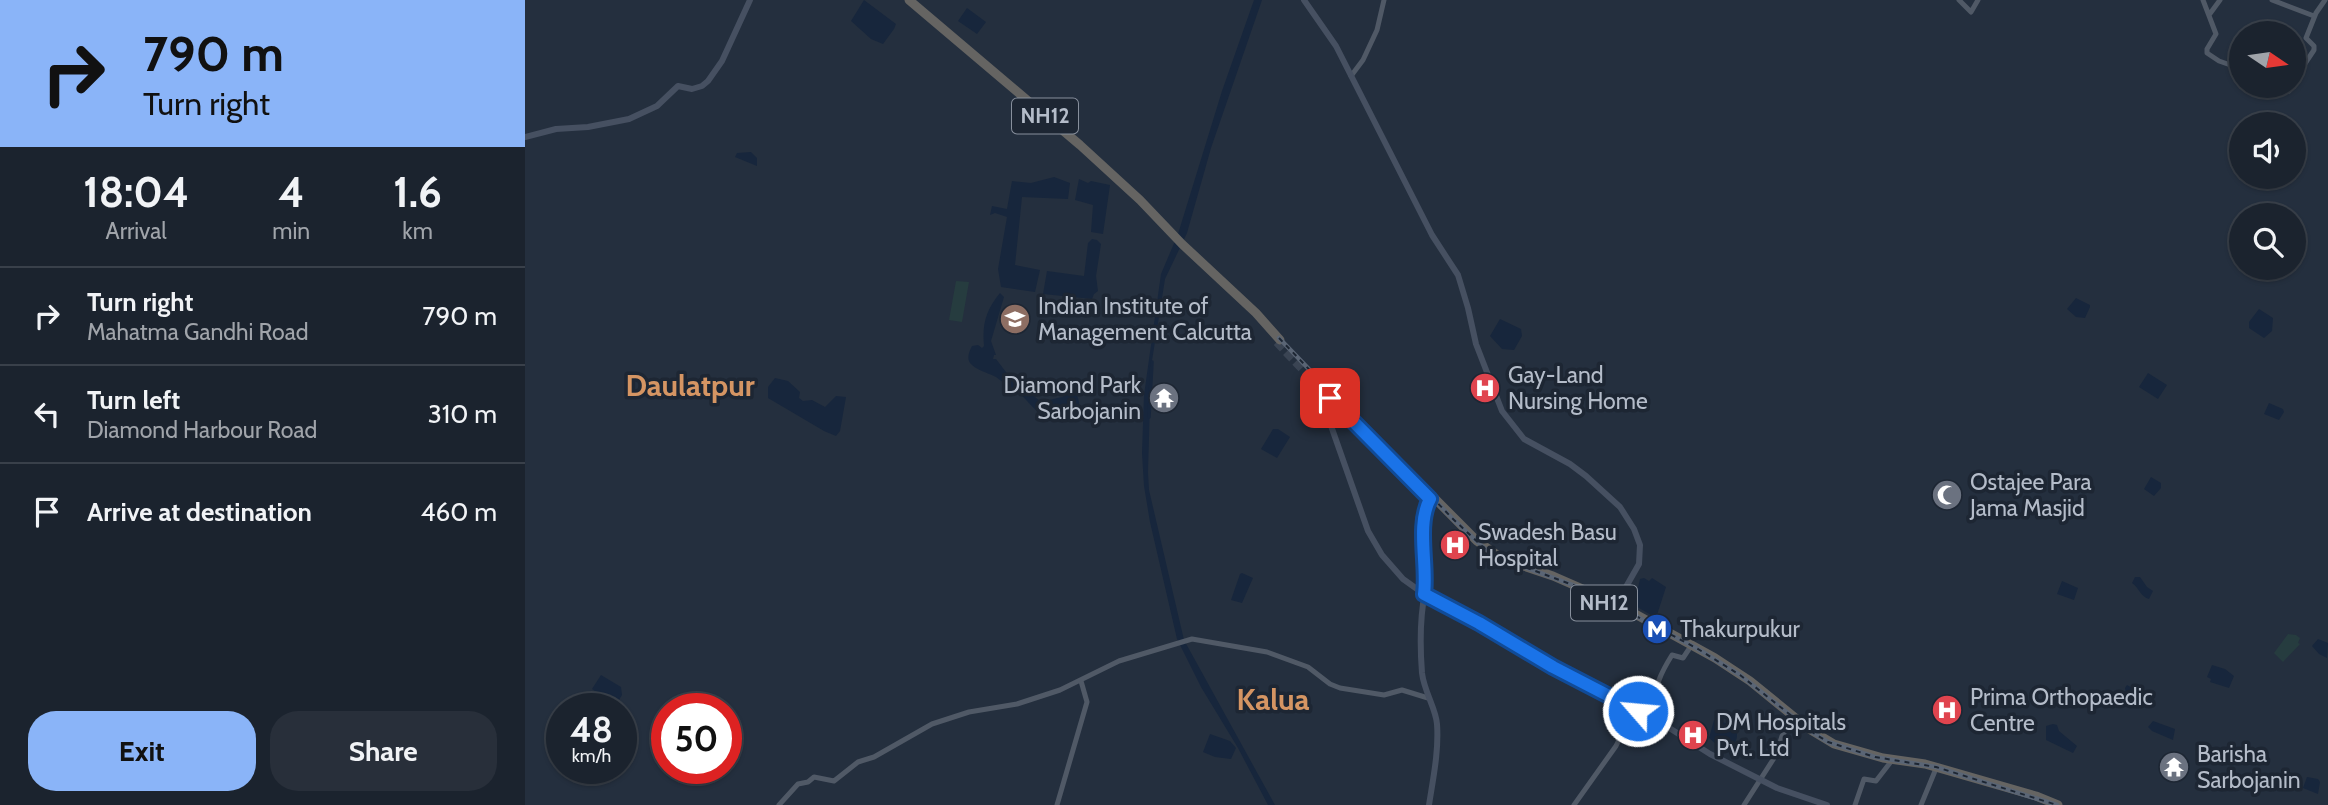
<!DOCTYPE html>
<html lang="en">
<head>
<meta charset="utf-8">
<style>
  :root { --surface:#1b232e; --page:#282f3a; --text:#f1f3f6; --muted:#a0a4aa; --line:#39404a; --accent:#8ab4f8 }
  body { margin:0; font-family:Cabin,sans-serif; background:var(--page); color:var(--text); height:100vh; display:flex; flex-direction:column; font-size:26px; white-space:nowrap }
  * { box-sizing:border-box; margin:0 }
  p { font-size:23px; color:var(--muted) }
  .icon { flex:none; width:38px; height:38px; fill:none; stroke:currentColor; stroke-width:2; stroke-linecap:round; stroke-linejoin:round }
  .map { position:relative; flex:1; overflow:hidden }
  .panel { display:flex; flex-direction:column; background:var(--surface); width:525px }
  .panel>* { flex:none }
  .guide { background:#8ab4f8; color:#111; overflow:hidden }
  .needle { width:46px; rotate:103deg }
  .tools { position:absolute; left:1704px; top:21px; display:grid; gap:14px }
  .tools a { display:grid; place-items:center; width:77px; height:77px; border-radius:50%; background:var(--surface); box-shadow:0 2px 5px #0004,0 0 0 2px var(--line); font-size:35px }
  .speed { position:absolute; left:21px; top:693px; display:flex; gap:14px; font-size:35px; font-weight:700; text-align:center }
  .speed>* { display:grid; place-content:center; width:91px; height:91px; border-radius:50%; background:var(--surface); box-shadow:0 2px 5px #0004,0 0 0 2px var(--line); line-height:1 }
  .speed small { font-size:18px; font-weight:400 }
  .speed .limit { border:10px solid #d22; background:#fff; color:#111 }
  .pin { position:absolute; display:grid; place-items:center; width:60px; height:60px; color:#fff; margin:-30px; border-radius:14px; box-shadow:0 4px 10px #0006 }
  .me { position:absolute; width:77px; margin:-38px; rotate:297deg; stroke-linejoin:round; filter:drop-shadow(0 0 5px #0008) }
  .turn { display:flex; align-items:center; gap:24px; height:147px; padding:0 28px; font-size:32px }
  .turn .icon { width:91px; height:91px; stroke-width:2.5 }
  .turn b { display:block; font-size:49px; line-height:60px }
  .eta { display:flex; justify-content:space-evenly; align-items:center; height:119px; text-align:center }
  .eta b { font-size:42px; font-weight:800; line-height:49px }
  .action { display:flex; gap:14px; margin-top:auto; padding:14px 28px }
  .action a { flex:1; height:80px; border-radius:28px; background:var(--accent); color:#111; font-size:28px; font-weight:800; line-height:80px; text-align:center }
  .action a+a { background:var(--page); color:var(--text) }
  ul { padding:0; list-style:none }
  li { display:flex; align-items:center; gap:21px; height:98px; padding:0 28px; border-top:2px solid var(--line) }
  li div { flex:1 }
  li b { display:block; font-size:26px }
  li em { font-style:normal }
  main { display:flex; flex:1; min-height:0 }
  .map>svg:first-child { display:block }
</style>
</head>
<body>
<main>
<section class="panel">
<div class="guide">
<div class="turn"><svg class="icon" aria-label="right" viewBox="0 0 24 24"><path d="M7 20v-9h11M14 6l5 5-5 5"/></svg><div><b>790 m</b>Turn right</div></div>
</div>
<div class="eta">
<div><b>18:04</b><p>Arrival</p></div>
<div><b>4</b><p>min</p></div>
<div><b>1.6</b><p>km</p></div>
</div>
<ul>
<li><svg class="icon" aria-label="right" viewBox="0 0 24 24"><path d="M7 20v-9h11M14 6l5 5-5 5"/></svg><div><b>Turn right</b><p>Mahatma Gandhi Road</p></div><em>790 m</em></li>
<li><svg class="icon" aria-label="left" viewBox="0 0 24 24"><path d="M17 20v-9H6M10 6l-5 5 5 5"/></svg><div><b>Turn left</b><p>Diamond Harbour Road</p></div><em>310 m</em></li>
<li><svg class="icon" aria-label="arrive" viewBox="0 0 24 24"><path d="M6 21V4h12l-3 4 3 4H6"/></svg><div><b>Arrive at destination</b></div><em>460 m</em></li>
</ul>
<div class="action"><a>Exit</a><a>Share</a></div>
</section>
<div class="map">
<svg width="1803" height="805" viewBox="0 0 1803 805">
  <rect width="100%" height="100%" fill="#242f3e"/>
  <path fill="#263c3f" d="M431 281 444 282 437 322 424 320Z
    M1763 634 1771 635 1775 638 1773 643 1775 644 1758 662 1749 653Z"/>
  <path fill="#17263c" d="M339 0 371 24 369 29 358 44 346 39 326 21Z
    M729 0H737L686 148 662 233 640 279 626 367 623 472 624 490 659 640 750 805H743L713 748 676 687 652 639 625 522 619 486 617 453 619 395 636 274 653 234 697 91Z
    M442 8 461 22 452 34 433 21Z
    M226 152 232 158V166L210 157 212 153Z
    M529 177 545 183 543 199 497 197 490 265 515 270 510 292 476 287 473 269 482 217 470 213 465 215 467 206 482 209 487 181 506 183Z
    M554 179 563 183 566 181 585 185 578 234 566 232 568 205 550 200Z
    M567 239 572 240 576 244 571 276 573 291 569 294 567 299 518 294 522 271 559 276 563 243Z
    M475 293 479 297 466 341 471 355H469L468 359H471L484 376 503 386C514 409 521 399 538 397L541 387 549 390C562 410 550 427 527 420 511 415 502 398 489 389 484 386 477 382 471 377 464 373 447 369 444 361 442 356 445 350 447 346L453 345 457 348 459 346C457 324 461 310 475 293Z
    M1551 298 1565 305V307L1560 318 1551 317 1542 309Z
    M1734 309 1748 318 1747 331 1739 338 1724 328V322Z
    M975 319 996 329 997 336 989 350 977 349 965 336Z
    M1623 373 1642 385 1633 399 1614 387Z
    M250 378 263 381 275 392 274 398 278 401 287 400 300 407 311 396 321 397 315 431 311 436 299 431 243 398V387Z
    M1744 403 1758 409 1759 412 1754 420 1739 414Z
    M748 429H753L765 437 752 458 736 449Z
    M1626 477 1636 483V488L1629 496 1619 489Z
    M717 573 728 578 717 603 706 600 715 574Z
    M1610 577H1615L1622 587 1628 591 1624 599C1616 597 1614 588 1607 583Z
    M1119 578 1124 581 1127 578 1141 587 1131 618 1109 605 1115 579Z
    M1537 581 1553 588 1549 600 1532 594Z
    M1793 639 1803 643 1802 658 1794 654 1787 646Z
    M1687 665 1700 669 1709 676 1704 688 1685 682 1686 679 1682 677Z
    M76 675 96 687 97 695 91 705 67 689Z
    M1602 685 1625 698 1622 708 1607 701 1608 697 1601 693 1600 688Z
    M1189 720 1208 725C1215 735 1212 739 1206 750L1191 744 1184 738Z
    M1628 721 1650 729 1648 740 1627 731 1623 727Z
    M1528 724 1532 725 1534 731 1552 746 1548 753 1521 740V726Z
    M685 734 705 741 711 748 706 759 690 757 678 752Z
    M1782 777 1793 779 1795 782 1793 794 1778 788Z"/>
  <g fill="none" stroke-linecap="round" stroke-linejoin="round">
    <path stroke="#17263c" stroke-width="3.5" d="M624 417 627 362"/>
    <path stroke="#3a4453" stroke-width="9" stroke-dasharray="9 4.5" stroke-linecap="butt" d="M752 342 791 383"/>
    <path stroke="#505966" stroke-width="5" d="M1434 0 1446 12 1453 0
      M1678 0 1691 34 1682 49V53L1694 61 1717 69
      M1747 0 1789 16
      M1684 15 1695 0
      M826 76 838 60 852 30 859 0
      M1769 80 1789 50V46L1781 38 1791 13 1800 0
      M1755 86 1764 91 1766 86
      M254 805 273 784 283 782 289 777 309 781 333 762 349 757 407 724 444 712 492 704 535 690 594 661 667 639 742 652 783 667 805 684 815 688 859 695 877 690 903 698
      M532 805 562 702 556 681
      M1049 805 1091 746 1101 725 1104 724 1115 727C1129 715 1129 697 1134 680 1137 672 1142 663 1147 655L1158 658 1164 649
      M1219 805 1251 755 1257 736 1268 719
      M1330 805 1339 779 1351 781 1368 759
      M1396 805 1410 771"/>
    <path stroke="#465061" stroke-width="6" d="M779 0 811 46 907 235 933 275 943 308 951 344 977 411 999 439 1045 464 1061 476 1095 507 1109 529 1115 545 1114 564 1089 608
      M0 137 31 129 63 127 104 119 132 106 153 86 167 89 177 86 183 81 197 61 225 0
      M797 385 796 388 798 403 843 531 857 555 878 579 899 594 954 623 1028 667 1124 715 1185 754 1252 788 1302 805
      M904 805C908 779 914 751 912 724 911 709 899 691 897 673 895 647 895 617 900 592 904 565 889 519 908 497"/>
    <path stroke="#656462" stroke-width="9" d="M384 0 555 145 615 200 657 244 731 313 755 340
      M793 381 952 541 978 559 1028 576 1092 604 1190 658 1225 681 1284 729 1309 744 1358 758 1400 764 1511 796 1533 805"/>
    <g stroke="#5a6575" stroke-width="4.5">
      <path id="rail" d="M754 338 927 518 960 549 986 562 1064 591 1173 649 1215 675 1287 732 1303 742 1350 757 1411 767 1532 805"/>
    </g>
    <use href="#rail" stroke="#1d2633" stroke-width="2" stroke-dasharray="5" stroke-linecap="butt"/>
  </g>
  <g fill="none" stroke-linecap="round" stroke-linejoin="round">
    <g stroke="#114b97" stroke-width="18">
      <path id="route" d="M805 398 905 499C891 525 903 566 899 594L954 623 1028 667 1113 711"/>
    </g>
    <use href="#route" stroke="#1a73e8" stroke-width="12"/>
  </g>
  <defs>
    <g id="university-disc" transform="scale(1.575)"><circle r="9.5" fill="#8d6e63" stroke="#1d2633"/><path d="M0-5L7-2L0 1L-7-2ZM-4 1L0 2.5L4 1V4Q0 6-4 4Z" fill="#fff"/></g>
    <g id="hospital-disc" transform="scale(1.575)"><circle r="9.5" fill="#e0444e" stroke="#1d2633"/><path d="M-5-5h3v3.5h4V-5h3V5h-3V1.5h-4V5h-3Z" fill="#fff"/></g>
    <g id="temple-disc" transform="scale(1.575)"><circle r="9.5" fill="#6b7280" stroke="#1d2633"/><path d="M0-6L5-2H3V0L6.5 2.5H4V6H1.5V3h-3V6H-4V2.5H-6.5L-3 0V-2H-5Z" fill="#fff"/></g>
    <g id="mosque-disc" transform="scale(1.575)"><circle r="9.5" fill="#6b7280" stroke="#1d2633"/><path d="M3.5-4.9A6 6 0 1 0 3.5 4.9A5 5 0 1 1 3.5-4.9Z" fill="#fff"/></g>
    <g id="metro-disc" transform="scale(1.575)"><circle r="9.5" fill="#1a4fb4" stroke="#1d2633"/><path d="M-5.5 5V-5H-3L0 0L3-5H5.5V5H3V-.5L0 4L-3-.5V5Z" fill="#fff"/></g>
  </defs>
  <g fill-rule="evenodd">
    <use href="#university-disc" x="490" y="319"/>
    <use href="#hospital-disc" x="960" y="388"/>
    <use href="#temple-disc" x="639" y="398"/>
    <use href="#mosque-disc" x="1422" y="495"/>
    <use href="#hospital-disc" x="930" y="545"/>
    <use href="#metro-disc" x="1132" y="629"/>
    <use href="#hospital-disc" x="1422" y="710"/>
    <use href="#hospital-disc" x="1168" y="735"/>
    <use href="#temple-disc" x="1649" y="767"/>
  </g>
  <g text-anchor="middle" stroke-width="7" stroke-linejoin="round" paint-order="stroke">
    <g fill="#1d2633" stroke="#878f9c" stroke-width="2">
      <rect x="487" y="98.5" width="66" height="35" rx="5"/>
      <rect x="1046" y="585.5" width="66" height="35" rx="5"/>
    </g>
    <g font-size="21" font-weight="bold" fill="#b4bcc9">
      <text x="520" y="123">NH12</text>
      <text x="1079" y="610">NH12</text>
    </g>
    <g font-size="23" fill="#b4bcc9" stroke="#1d2633" text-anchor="start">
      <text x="513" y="314">Indian Institute of<tspan x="513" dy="26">Management Calcutta</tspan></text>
      <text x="983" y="383">Gay-Land<tspan x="983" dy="26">Nursing Home</tspan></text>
      <text x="616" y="393" text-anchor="end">Diamond Park<tspan x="616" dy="26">Sarbojanin</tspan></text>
      <text x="1445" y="490">Ostajee Para<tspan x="1445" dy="26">Jama Masjid</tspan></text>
      <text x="953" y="540">Swadesh Basu<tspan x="953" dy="26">Hospital</tspan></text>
      <text x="1155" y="637">Thakurpukur</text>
      <text x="1445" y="705">Prima Orthopaedic<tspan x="1445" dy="26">Centre</tspan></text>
      <text x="1191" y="730">DM Hospitals<tspan x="1191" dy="26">Pvt. Ltd</tspan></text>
      <text x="1672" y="762">Barisha<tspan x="1672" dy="26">Sarbojanin</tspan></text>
    </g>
    <g font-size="30" font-weight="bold" fill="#d59563" stroke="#1d2633">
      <text x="165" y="396">Daulatpur</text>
      <text x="748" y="710">Kalua</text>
    </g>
  </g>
</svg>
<div class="tools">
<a><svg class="needle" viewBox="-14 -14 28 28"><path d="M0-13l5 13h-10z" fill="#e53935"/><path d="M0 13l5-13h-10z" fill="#a0a4aa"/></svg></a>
<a><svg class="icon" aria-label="sound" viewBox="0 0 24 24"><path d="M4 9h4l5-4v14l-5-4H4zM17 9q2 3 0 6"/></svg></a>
<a><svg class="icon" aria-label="search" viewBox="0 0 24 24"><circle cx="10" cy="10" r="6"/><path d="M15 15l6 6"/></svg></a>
</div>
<div class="speed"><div>48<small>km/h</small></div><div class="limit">50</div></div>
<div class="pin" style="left:805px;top:398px;background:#d93025"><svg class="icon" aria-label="arrive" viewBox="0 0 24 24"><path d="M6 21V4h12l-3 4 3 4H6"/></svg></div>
<svg class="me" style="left:1113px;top:711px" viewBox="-20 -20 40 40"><circle r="17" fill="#1a73e8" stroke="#fff" stroke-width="3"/><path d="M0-11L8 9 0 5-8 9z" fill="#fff"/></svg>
</div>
</main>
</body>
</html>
